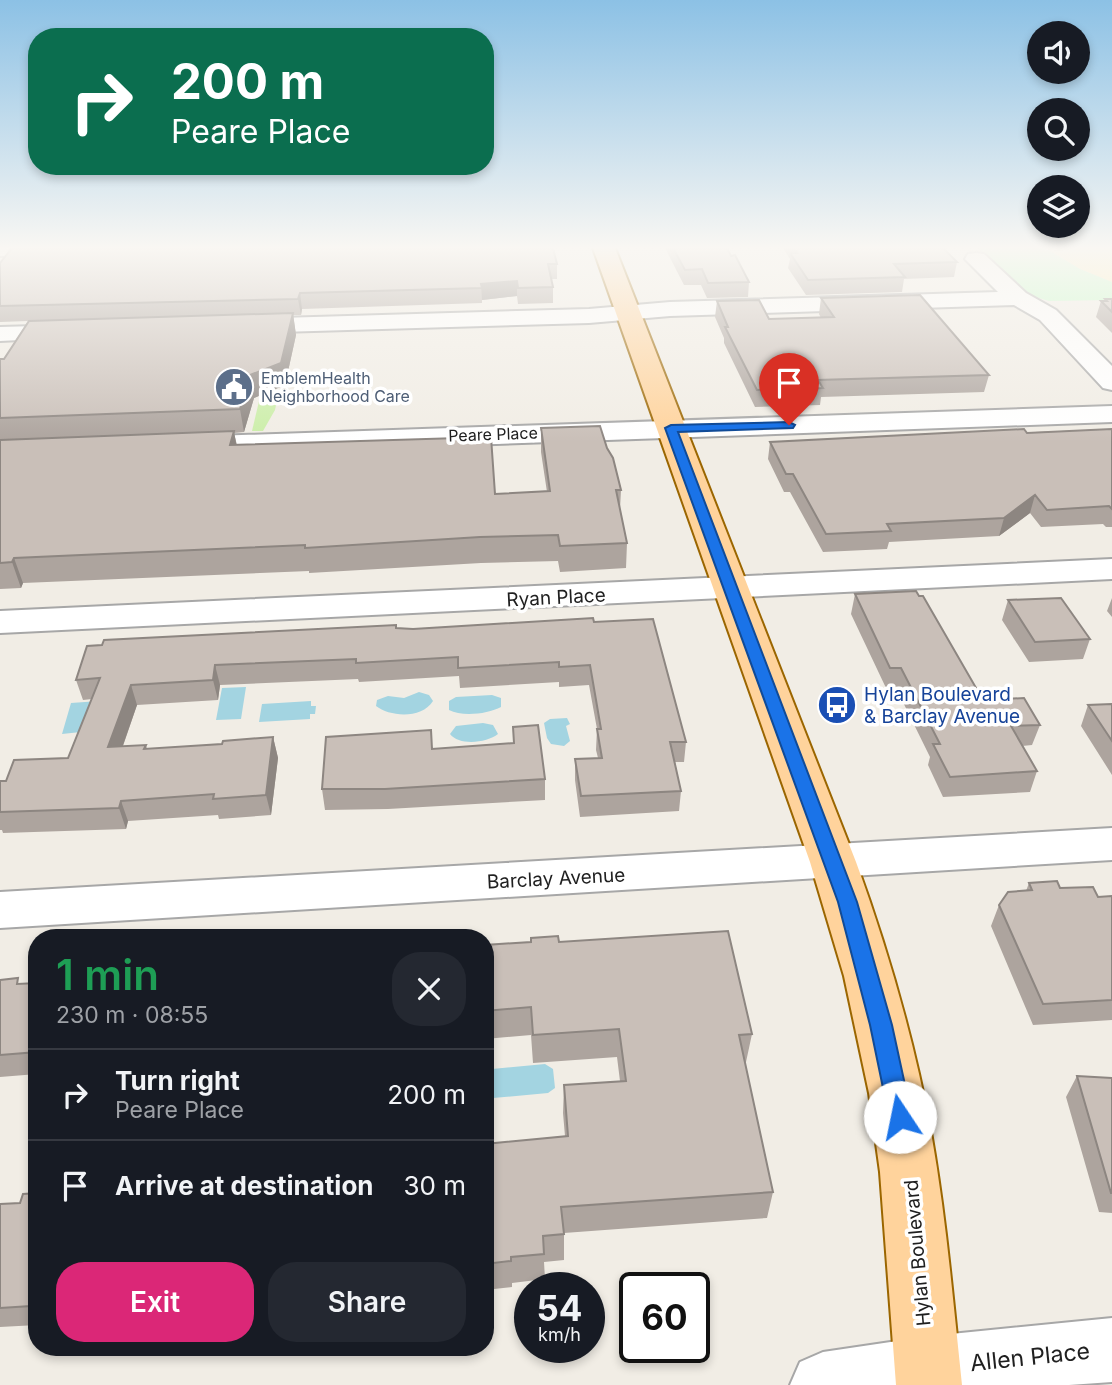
<!DOCTYPE html>
<html lang="en">
<head>
<meta charset="utf-8">
<style>
  :root { --surface:#171b24; --page:#242831; --text:#f1f3f6; --muted:#9ea1a6; --line:#363941; --accent:#db2777 }
  body { margin:0; font-family:Inter,sans-serif; background:var(--page); color:var(--text); height:100vh; display:flex; flex-direction:column; font-size:26px; white-space:nowrap }
  * { box-sizing:border-box; margin:0 }
  p { font-size:23px; color:var(--muted) }
  .icon { flex:none; width:38px; height:38px; fill:none; stroke:currentColor; stroke-width:2; stroke-linecap:round; stroke-linejoin:round }
  .map { position:relative; flex:1; overflow:hidden }
  .sheet { position:absolute; left:28px; top:929px; width:466px; height:427px; display:flex; flex-direction:column; background:var(--surface); border-radius:28px; box-shadow:0 4px 10px #0003 }
  .sheet>* { flex:none }
  .top-card { position:absolute; left:28px; top:28px; width:466px; height:147px; border-radius:28px; box-shadow:0 4px 10px #0003; background:#0b6e4f; color:#fff; overflow:hidden }
  .controls { position:absolute; left:1027px; top:21px; display:grid; gap:14px }
  .controls a { display:grid; place-items:center; width:63px; height:63px; border-radius:50%; background:var(--surface); box-shadow:0 4px 10px #0003; font-size:35px }
  .speed { position:absolute; left:514px; top:1272px; display:flex; gap:14px; font-size:35px; font-weight:700; text-align:center }
  .speed>* { display:grid; place-content:center; width:91px; height:91px; border-radius:50%; background:var(--surface); box-shadow:0 4px 10px #0003; line-height:1 }
  .speed small { font-size:18px; font-weight:400 }
  .speed .limit { border:4px solid #111; border-radius:10px; background:#fff; color:#111 }
  .pin { position:absolute; display:grid; place-items:center; width:60px; height:60px; color:#fff; margin:-72px -30px; border-radius:50% 50% 50% 0; rotate:-45deg; box-shadow:0 0 7px #0007 }
  .pin .icon { rotate:45deg }
  .me { position:absolute; width:77px; margin:-38px; rotate:349deg; stroke-linejoin:round; filter:drop-shadow(0 0 5px #0008) }
  .turn { display:flex; align-items:center; gap:24px; height:147px; padding:0 28px; font-size:32px }
  .turn .icon { width:91px; height:91px; stroke-width:2.5 }
  .turn b { display:block; font-size:49px; line-height:60px }
  .round { display:grid; place-items:center; flex:none; width:74px; height:74px; border-radius:28px; background:var(--page) }
  .headline { display:flex; align-items:center; justify-content:space-between; height:119px; padding:0 28px }
  h1 { font-size:42px; font-weight:600; line-height:52px; color:#1e9e55 }
  .button { display:flex; gap:14px; margin-top:auto; padding:14px 28px }
  .button a { flex:1; height:80px; border-radius:28px; background:var(--accent); color:#fff; font-size:28px; font-weight:600; line-height:80px; text-align:center }
  .button a+a { background:var(--page); color:var(--text) }
  ul { padding:0; list-style:none }
  li { display:flex; align-items:center; gap:21px; height:91px; padding:0 28px; border-top:2px solid var(--line) }
  li div { flex:1 }
  li b { display:block; font-size:26px }
  li em { font-style:normal }
  .map>svg:first-child { display:block }
</style>
</head>
<body>
<div class="map">
<svg width="1112" height="1385" viewBox="0 0 1112 1385">
  <rect width="100%" height="100%" fill="#f1ede5"/>
  <path fill="#cbeea8" d="M278 396 275 410 263 431H252L260 397Z"/>
  <path fill="#ffefb5" d="M1045 248H1112V282L1080 269Z"/>
  <path fill="#c0fdc5" d="M978 248H1045L1080 269 1112 282V300L1049 301 1029 295Z"/>
  <path fill="#a3d4e1" d="M246 687 241 719 216 720 222 688Z
    M419 692 429 695 433 701C422 719 390 717 376 706L377 700 388 696 404 698Z
    M492 695 501 698V707C488 714 462 717 449 710V701L456 697Z
    M99 701 90 731 62 734 71 703Z
    M311 701V706H316L315 714H310V719L259 722 262 704Z
    M567 718 570 724 566 726 570 741 564 746 551 744 547 738 544 723 550 719Z
    M483 723 493 725 498 734C487 743 459 746 450 734L456 726Z
    M545 1064 553 1069 555 1088 548 1093 493 1098V1090L485 1091V1077L492 1076V1069Z"/>
  <g fill="none" stroke-linecap="round" stroke-linejoin="round">
    <g stroke="#a7a7a7" stroke-width="4">
      <path id="minor" d="M0 248H84L80 252 73 254 0 256Z
        M976 253 984 254 1026 293 1056 310 1112 366V390L1103 388 1040 320 1014 305 670 316 589 323 244 333 235 331 232 326 235 321 244 319 589 309 670 302 998 292 965 259 968 254Z
        M71 325 80 327 83 332 80 337 0 341V327Z
        M1112 406V422L184 455 174 452 170 446 174 440 184 437Z
        M1112 559V579L0 633V611Z
        M1112 828V860L0 928V892Z
        M1112 1318V1382L1069 1385H790L800 1362 823 1352 931 1336Z"/>
    </g>
    <g stroke="#9b6600" stroke-width="4">
      <path id="primary" d="M593 248H615L856 862C888 950 914 1040 931 1132 946 1216 953 1301 962 1385H896L880 1172 869 1093 844 976 810 862Z"/>
    </g>
    <use href="#minor" fill="#fff" fill-rule="evenodd"/>
    <use href="#primary" fill="#ffd39c" fill-rule="evenodd"/>
  </g>
  <path fill="#ada49e" d="M665 248H727L731 256 749 282 748 297 707 298 701 285H684Z
    M783 248H943L957 262 954 277 904 279 902 292 806 295 788 268 790 259Z
    M0 263 557 264V279H551L553 287V303L518 304 517 296 482 300V303L302 309 301 315H293L296 335 285 385 254 398 244 432 234 433 237 445 495 494 547 492 541 452V428L607 448 621 490 620 509 627 543 626 568 560 572 558 561 481 563 309 573V571L23 583 21 588 0 589V359H4L28 321 0 322Z
    M821 298 989 375 984 392 821 397 820 405 755 407 724 343V338L715 317 717 301 769 319 821 318 819 314Z
    M1105 299H1112V333L1096 317 1101 301H1104Z
    M1112 429V527H1106L1103 524 1041 527 1030 513 999 536 889 542 887 549 823 552 790 492H784L768 459 770 442Z
    M855 594 983 700 1040 725 1032 745 1022 746 1037 771 1030 792 943 797 928 765 930 757 896 688H886L851 614Z
    M1112 598V617L1107 611Z
    M1008 600 1090 639 1083 659 1029 662 1002 620Z
    M594 622 686 742 684 762H675L681 791 679 811 580 817 575 780V759L598 758 596 750 597 729 589 685 559 687V682L460 688 459 676 359 682 358 679 220 685 218 700 137 705 123 746 146 745 147 749 222 744 273 737 278 758 271 815 219 819 218 815 128 821 126 829 3 833 2 830H0V781H6L68 758 92 699 83 700 76 680 396 628 413 629Z
    M1112 704V775L1081 726 1088 705Z
    M513 727 545 779V800L388 809 325 810 322 789 431 730 432 749 513 743Z
    M1029 883 1060 888 1098 897 1112 896V1020L1033 1025 991 926 999 905 1026 891Z
    M559 942 752 1034 746 1062H745L773 1192 767 1218 564 1233V1260L544 1262 545 1279 512 1283V1287L485 1290V1144L565 1136 563 1113 564 1085 620 1081 617 1057 533 1063 531 1035 485 1039V945Z
    M0 980 21 984 37 983V1074L0 1077Z
    M1077 1076 1112 1078V1213L1099 1212 1066 1097Z
    M37 1193V1325L0 1327V1204L20 1203Z"/>
  <path fill="#8d8681" d="M517 281V296L482 300 481 284Z
    M300 293 302 309 301 315 298 299Z
    M293 313 296 335 285 385 254 398 244 432 240 409 250 375Z
    M234 431 238 455 230 445Z
    M1035 495 1030 513 999 536 1004 518Z
    M14 558 23 583 21 588 12 562Z
    M215 665 220 685 218 700 213 680Z
    M131 685 137 705 115 768 108 747Z
    M273 737 278 758 271 815 266 795Z
    M121 801 128 821 126 829 119 808Z
    M34 1292 37 1296V1315L31 1306Z"/>
  <path fill="#c9bfb8" stroke="#8d8681" stroke-width="2" d="M12 248H553L557 264H548L553 287 518 288 517 281 481 284 482 288 300 293 298 299 0 306V263Z
    M673 248H727L731 256 735 255 749 282 708 283 702 269 685 270Z
    M794 248H943L957 262 894 264 905 277 808 280 790 253H797Z
    M920 295 989 375 818 380 823 388 757 390 725 327H728L717 301 759 300 769 319 834 317 821 298Z
    M1105 299H1112V312L1101 301H1107Z
    M293 313 281 363 250 375 240 409 0 418V359H4L29 321Z
    M600 426 607 448 613 458 621 490H616L627 543 560 546 558 535 480 537 305 548V545L14 558 12 562 0 563V440L234 431 230 445 491 437 495 494 550 491 541 428Z
    M1024 429 1027 433 1112 429V509L1109 506 1047 510 1035 495 1004 518 887 524 891 531 826 534 793 474H786L770 442Z
    M916 591 919 596H923L983 700 1024 698 1040 725 1011 726 1037 771 950 777 933 744H940L901 668H890L855 594Z
    M1061 598 1090 639 1035 642 1008 600Z
    M593 618 594 622 653 619 686 742H670L681 791 581 796 575 759 602 758 597 729H601L590 665 559 667V662L458 668V657L356 663V659L215 665 213 680 131 685 108 747 146 745 144 749 222 744 223 741 273 737 266 795 213 799 214 794 121 801 119 808 0 812V781H6L14 760 68 758 100 678 76 680 87 646 102 645 104 640 396 625V628L413 629Z
    M1112 704V741L1088 705Z
    M538 725 545 779 385 789H322L326 737 431 730 432 749 514 743 513 727Z
    M1057 881 1060 888 1093 887 1098 897 1112 896V1000L1043 1004 999 905 1008 892 1032 890 1029 883Z
    M728 931 752 1034 739 1035 773 1192 561 1207 564 1234 543 1236 544 1254 511 1257V1261L485 1264V1144L568 1136 564 1085 626 1081 619 1029 533 1035 531 1007 485 1011V945L531 942V938L558 936 559 942Z
    M18 978 17 984 37 983V1052L0 1055V980Z
    M1077 1076 1112 1078V1193H1111Z
    M37 1193V1292H34L31 1306 0 1308V1204L20 1203 23 1194Z"/>
  <linearGradient id="sky" x2="0" y2="1"><stop stop-color="#8cc1e5"/><stop offset="0.56" stop-color="#f9f7f3"/><stop offset="1" stop-color="#f9f7f3" stop-opacity="0"/></linearGradient>
  <rect width="1112" height="442" fill="url(#sky)"/>
  <path fill="#1a73e8" stroke="#114b97" stroke-width="2" d="M789 422 795 425 793 428 678 432 857 902 892 1025 912 1117 908 1125 900 1128 892 1125 889 1117 870 1025 838 902 665 428 671 425Z"/>
  <defs>
    <g id="civic-disc" transform="scale(2.0125)"><circle r="9.5" fill="#5c6f8a" stroke="#fff"/><path d="M-.6-6.5H3V-4.5H.6V-3L4-1V1h2V6H-6V1h2V-1L-.6-3ZM-1.2 2.5V6h2.4V2.5Z" fill="#fff"/></g>
    <g id="bus-disc" transform="scale(2.0125)"><circle r="9.5" fill="#1a4fb4" stroke="#fff"/><path d="M-5-6H5V4H4V6H2V4H-2V6H-4V4H-5ZM-3.5-4V0h7V-4ZM-3.5 1.2v1.5H-2V1.2ZM2 1.2v1.5H3.5V1.2Z" fill="#fff"/></g>
  </defs>
  <g fill-rule="evenodd">
    <use href="#civic-disc" x="234" y="387"/>
    <use href="#bus-disc" x="837" y="705"/>
  </g>
  <g text-anchor="middle" stroke-width="7" stroke-linejoin="round" paint-order="stroke">
    <g font-size="16" fill="#4e5e75" stroke="#fff" text-anchor="start">
      <text x="261" y="384">EmblemHealth<tspan x="261" dy="18">Neighborhood Care</tspan></text>
    </g>
    <g font-size="16" fill="#202020" stroke="#fff">
      <text transform="translate(493 434) rotate(-2)" y="6">Peare Place</text>
    </g>
    <g font-size="19" fill="#202020" stroke="#fff">
      <text transform="translate(556 597) rotate(-3)" y="7">Ryan Place</text>
      <text transform="translate(556 878) rotate(-3)" y="7">Barclay Avenue</text>
      <text transform="translate(917 1253) rotate(-95)" y="7">Hylan Boulevard</text>
    </g>
    <g font-size="19" fill="#164399" stroke="#fff" text-anchor="start">
      <text x="864" y="701">Hylan Boulevard<tspan x="864" dy="22">&amp; Barclay Avenue</tspan></text>
    </g>
    <g font-size="23" fill="#202020" stroke="#fff">
      <text transform="translate(1030 1357) rotate(-6)" y="8">Allen Place</text>
    </g>
  </g>
</svg>
<div class="controls">
<a><svg class="icon" aria-label="sound" viewBox="0 0 24 24"><path d="M4 9h4l5-4v14l-5-4H4zM17 9q2 3 0 6"/></svg></a>
<a><svg class="icon" aria-label="search" viewBox="0 0 24 24"><circle cx="10" cy="10" r="6"/><path d="M15 15l6 6"/></svg></a>
<a><svg class="icon" aria-label="layers" viewBox="0 0 24 24"><path d="M12 4l9 5-9 5-9-5zM3 14l9 5 9-5"/></svg></a>
</div>
<div class="speed"><div>54<small>km/h</small></div><div class="limit">60</div></div>
<div class="pin" style="left:789px;top:425px;background:#d93025"><svg class="icon" aria-label="arrive" viewBox="0 0 24 24"><path d="M6 21V4h12l-3 4 3 4H6"/></svg></div>
<svg class="me" style="left:900px;top:1117px" viewBox="-20 -20 40 40"><circle r="19" fill="#fff"/><path d="M0-13L10 11 0 6-10 11z" fill="#1a73e8"/></svg>
<div class="top-card">
<div class="turn"><svg class="icon" aria-label="right" viewBox="0 0 24 24"><path d="M7 20v-9h11M14 6l5 5-5 5"/></svg><div><b>200 m</b>Peare Place</div></div>
</div>
<section class="sheet">
<div class="headline"><div><h1>1 min</h1><p>230 m · 08:55</p></div><a class="round"><svg class="icon" aria-label="close" viewBox="0 0 24 24"><path d="M6 6l12 12M18 6L6 18"/></svg></a></div>
<ul>
<li><svg class="icon" aria-label="right" viewBox="0 0 24 24"><path d="M7 20v-9h11M14 6l5 5-5 5"/></svg><div><b>Turn right</b><p>Peare Place</p></div><em>200 m</em></li>
<li><svg class="icon" aria-label="arrive" viewBox="0 0 24 24"><path d="M6 21V4h12l-3 4 3 4H6"/></svg><div><b>Arrive at destination</b></div><em>30 m</em></li>
</ul>
<div class="button"><a>Exit</a><a>Share</a></div>
</section>
</div>
</body>
</html>
